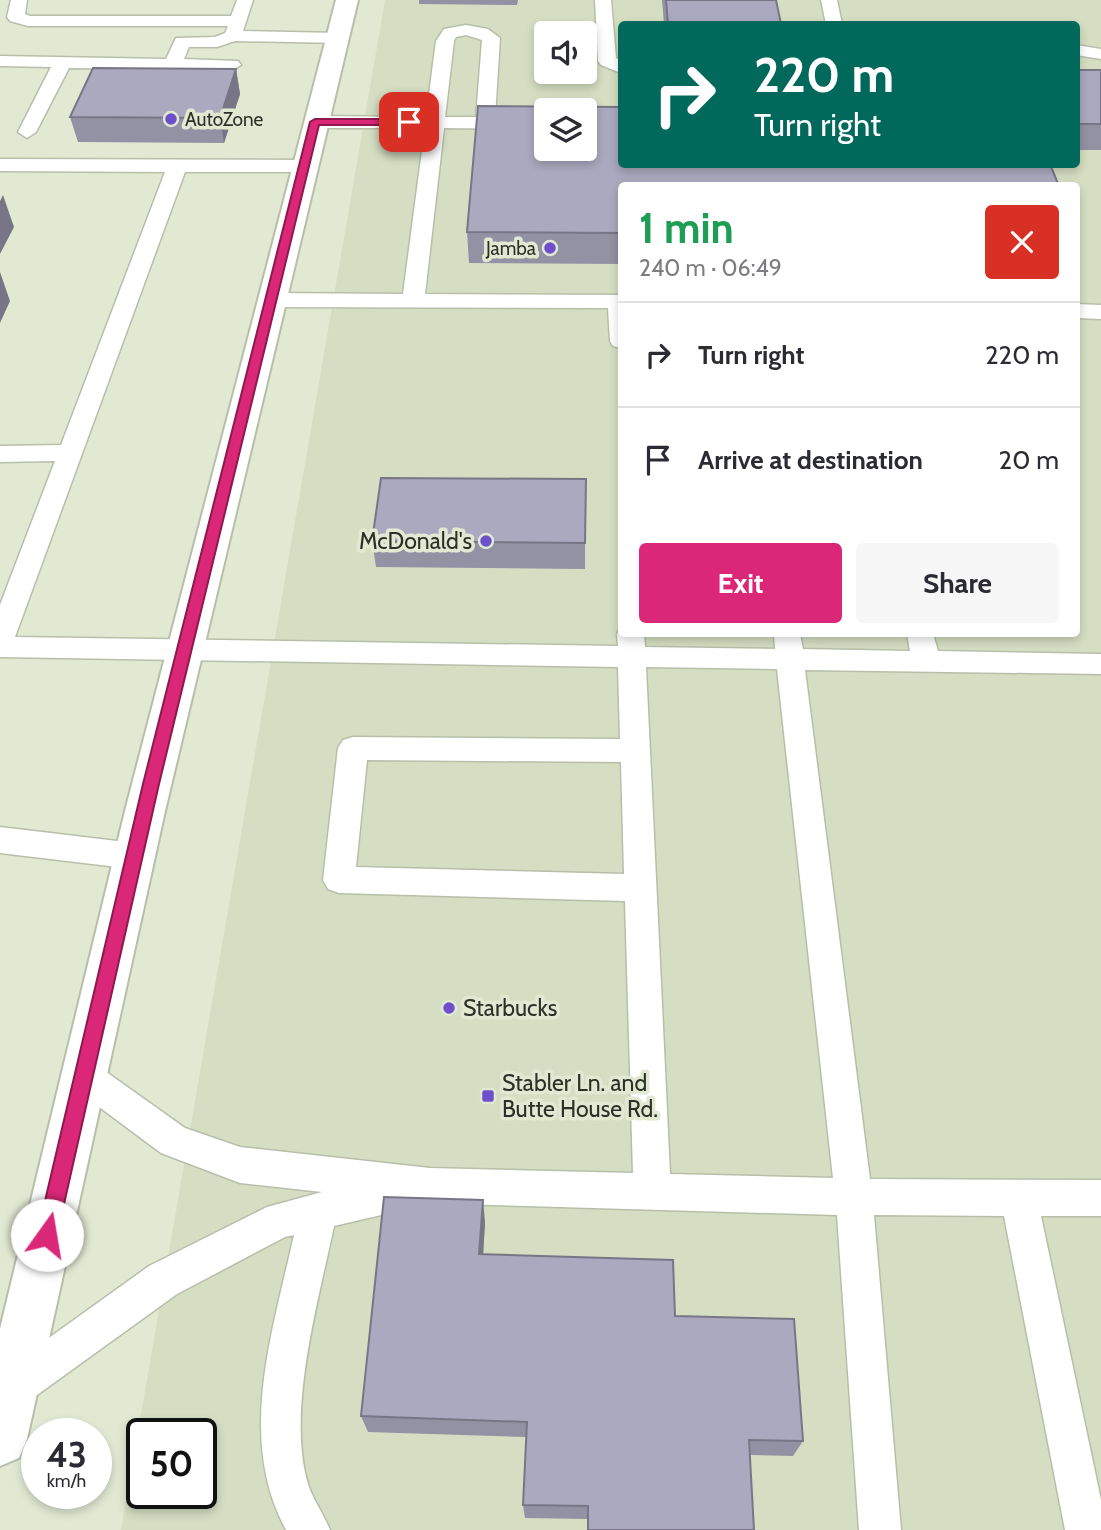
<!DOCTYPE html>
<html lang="en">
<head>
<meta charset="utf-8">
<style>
  :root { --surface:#fff; --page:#f7f7f7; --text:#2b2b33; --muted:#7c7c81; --line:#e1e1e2; --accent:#db2777 }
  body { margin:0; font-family:Cabin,sans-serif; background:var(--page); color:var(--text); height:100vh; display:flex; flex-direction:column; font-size:26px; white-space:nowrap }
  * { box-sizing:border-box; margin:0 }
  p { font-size:23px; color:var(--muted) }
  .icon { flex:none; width:38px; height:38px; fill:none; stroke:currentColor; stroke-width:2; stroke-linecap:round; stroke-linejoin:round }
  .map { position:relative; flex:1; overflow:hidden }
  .sheet { position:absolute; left:618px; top:182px; width:462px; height:455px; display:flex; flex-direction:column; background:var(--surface); border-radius:7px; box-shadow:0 4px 10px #0003 }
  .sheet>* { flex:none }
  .top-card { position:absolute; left:618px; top:21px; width:462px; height:147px; border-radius:7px; box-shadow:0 4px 10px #0003; background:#00695c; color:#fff; overflow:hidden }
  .buttons { position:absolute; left:534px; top:21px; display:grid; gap:14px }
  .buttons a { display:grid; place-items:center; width:63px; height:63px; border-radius:7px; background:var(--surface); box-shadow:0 4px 10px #0003; font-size:35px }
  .speed { position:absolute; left:21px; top:1418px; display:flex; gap:14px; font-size:35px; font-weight:700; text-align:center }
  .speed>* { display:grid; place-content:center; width:91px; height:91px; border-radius:50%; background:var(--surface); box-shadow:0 4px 10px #0003; line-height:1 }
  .speed small { font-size:18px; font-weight:400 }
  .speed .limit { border:4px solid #111; border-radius:10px; background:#fff; color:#111 }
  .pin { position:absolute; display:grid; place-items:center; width:60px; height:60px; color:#fff; margin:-30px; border-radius:14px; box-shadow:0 4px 10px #0006 }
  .me { position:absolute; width:77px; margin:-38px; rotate:13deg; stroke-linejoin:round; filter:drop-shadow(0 0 5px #0008) }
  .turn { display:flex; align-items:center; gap:24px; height:147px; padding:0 21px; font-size:32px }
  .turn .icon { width:91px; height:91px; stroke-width:2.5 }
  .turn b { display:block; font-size:49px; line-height:60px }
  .round { display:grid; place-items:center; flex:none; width:74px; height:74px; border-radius:7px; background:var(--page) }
  .summary { display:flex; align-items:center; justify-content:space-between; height:119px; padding:0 21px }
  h1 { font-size:42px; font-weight:700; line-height:52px; color:#1e9e55 }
  .primary-button { display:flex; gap:14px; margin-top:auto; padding:14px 21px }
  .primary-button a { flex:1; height:80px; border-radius:7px; background:var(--accent); color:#fff; font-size:28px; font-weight:700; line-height:80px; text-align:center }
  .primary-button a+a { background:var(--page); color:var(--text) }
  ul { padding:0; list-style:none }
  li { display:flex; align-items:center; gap:21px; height:105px; padding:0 21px; border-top:2px solid var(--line) }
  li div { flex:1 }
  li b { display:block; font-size:26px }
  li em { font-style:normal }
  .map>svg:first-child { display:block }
</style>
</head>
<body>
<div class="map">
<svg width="1101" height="1530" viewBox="0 0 1101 1530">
  <rect width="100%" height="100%" fill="#e2e9d3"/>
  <path fill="#d5dec2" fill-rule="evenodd" d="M385 0H1101V1530H121ZM621 24H1076V164H621ZM546 33H584V72H546ZM546 110H584V149H546ZM621 186H1076V634H621ZM142 1433H201V1493H142Z"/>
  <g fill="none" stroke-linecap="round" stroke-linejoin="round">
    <g stroke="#b7bfa9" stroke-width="3">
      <path id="lane" d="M11 0H27L25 14 30 16H231L237 0H253L243 31 339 33 348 38 339 43 235 41 217 47H189L184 59 238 61 241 65 232 70 69 68 36 132 27 138 18 132 51 67 0 66V56L166 59 176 38 215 37 225 33 228 26H28L10 21 7 17Z
        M595 0H611L616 58 621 61V73L601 65 598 61Z
        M821 0H837L842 24H826Z
        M466 25 488 29 500 38 495 117H546V129L444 128 425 294 621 295V348L613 346 610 341 608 308 271 307 263 305 260 300 263 295 271 293 403 294 425 128H315L306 122 315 116 426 117 436 41 444 29ZM466 35 482 40 476 117H445L454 41 456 37Z
        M1076 45 1101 49V59L1076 55Z
        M0 159 304 160 314 166 304 172H185L15 637 618 646 617 634 621 627V634H644L645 647 775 649 774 634H800L803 649 910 651 907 634H933L938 651 1101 654V674L805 670 870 1179 1101 1180V1216H1041L1101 1500V1530H1065L1004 1216 874 1215 901 1530H859L837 1215 420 1203 407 1209 334 1226C319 1299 285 1415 309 1487 314 1501 324 1515 330 1530H286C236 1438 273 1331 294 1235L285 1237 177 1294 26 1403 12 1409 0 1404V1373L149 1266 267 1207 322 1192 240 1183 161 1153 71 1086 65 1075 71 1064 83 1059 95 1064 185 1128 240 1147 430 1168 633 1173 625 901 339 893 328 889 323 880 338 748 343 740 353 737 620 739 618 667 0 657V605L55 461 0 462V446L61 445 165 172 0 171ZM646 667 777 669 833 1178 670 1174ZM367 760 621 762 624 874 356 867Z
        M1076 304 1101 305V319L1076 318Z
        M0 827 134 843 145 847 150 856 145 865 134 869 0 853Z"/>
    </g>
    <g stroke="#b7bfa9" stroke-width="4">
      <path id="secondary" d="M336 0H358L165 811 27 1439 19 1458 0 1466V1329L125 811Z"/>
    </g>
    <use href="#lane" fill="#fff" fill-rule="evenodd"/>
    <use href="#secondary" fill="#fff" fill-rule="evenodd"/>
  </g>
  <path fill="#9391a4" d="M419 0H518L517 5 419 4Z
    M662 0H776L781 24H664Z
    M236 69 240 94 224 143 78 142 70 117Z
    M1076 70H1101V150H1076Z
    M621 186V264L469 263 467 232Z
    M372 541 585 543V569L376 567Z
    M485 1222 483 1254 675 1316 803 1441 793 1456 750 1455 754 1530H587V1519L525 1518 523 1505 526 1437 368 1432 361 1416Z"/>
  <path fill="#787686" d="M236 69 240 94 224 143 220 118Z
    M3 195 14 227 0 254V201Z
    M0 272 10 301 0 323Z
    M483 1200 485 1222 482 1275 479 1254Z"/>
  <path fill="#aba9bf" stroke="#787686" stroke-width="2" fill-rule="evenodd" d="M666 0H776L781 24H668Z
    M93 68 236 69 220 118 70 117Z
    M1076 70H1101V124H1076Z
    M478 106 621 107V164H1050L1059 186H621V233L467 232ZM546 110H584V149H546Z
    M381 478 586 479 585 543 372 541Z
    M384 1197 483 1200 479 1254 673 1260 675 1316 794 1319 803 1441 749 1440 754 1530H588V1506L523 1505 527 1422 361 1416Z"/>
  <path fill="#db2777" stroke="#8e194d" stroke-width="2" d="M409 119 413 120V125H319L159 784 57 1235 54 1242 47 1245 40 1242 37 1235 143 784 310 122 315 119Z"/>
  <g fill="#6d51cb" stroke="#e2e9d3" stroke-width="2.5">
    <circle cx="171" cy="119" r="7"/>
    <circle cx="550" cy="248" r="7"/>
    <circle cx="486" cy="541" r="7"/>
    <circle cx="449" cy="1008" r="7"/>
    <rect x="481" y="1089" width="14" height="14" rx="3.5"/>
  </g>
  <g text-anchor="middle" stroke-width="7" stroke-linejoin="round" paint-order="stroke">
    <g font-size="19" fill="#2d3027" stroke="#e2e9d3" text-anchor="start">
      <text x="185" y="126">AutoZone</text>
      <text x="536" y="255" text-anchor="end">Jamba</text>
    </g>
    <g font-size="23" fill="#2d3027" stroke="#e2e9d3" text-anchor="start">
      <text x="472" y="549" text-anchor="end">McDonald's</text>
      <text x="463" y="1016">Starbucks</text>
      <text x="502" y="1091">Stabler Ln. and<tspan x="502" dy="26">Butte House Rd.</tspan></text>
    </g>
  </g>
</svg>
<div class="buttons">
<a><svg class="icon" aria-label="sound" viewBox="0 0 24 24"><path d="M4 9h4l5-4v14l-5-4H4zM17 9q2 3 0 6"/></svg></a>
<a><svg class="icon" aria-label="layers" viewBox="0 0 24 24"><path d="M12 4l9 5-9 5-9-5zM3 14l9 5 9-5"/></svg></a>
</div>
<div class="speed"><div>43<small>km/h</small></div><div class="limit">50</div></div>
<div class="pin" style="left:409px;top:122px;background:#d93025"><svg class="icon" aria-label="arrive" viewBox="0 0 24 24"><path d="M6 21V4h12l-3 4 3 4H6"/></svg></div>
<svg class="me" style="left:47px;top:1235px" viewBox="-20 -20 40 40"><circle r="19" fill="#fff"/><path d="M0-13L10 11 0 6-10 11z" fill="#db2777"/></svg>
<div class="top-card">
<div class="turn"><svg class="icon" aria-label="right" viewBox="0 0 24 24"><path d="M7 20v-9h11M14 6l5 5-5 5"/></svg><div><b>220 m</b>Turn right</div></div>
</div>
<section class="sheet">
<div class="summary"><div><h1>1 min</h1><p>240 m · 06:49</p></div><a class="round" style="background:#d93025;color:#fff"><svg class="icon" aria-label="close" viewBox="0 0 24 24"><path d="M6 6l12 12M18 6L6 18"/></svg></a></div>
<ul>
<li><svg class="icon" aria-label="right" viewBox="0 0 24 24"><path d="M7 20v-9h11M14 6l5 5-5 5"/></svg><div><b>Turn right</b></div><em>220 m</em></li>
<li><svg class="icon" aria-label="arrive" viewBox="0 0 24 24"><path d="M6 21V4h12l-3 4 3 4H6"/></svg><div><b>Arrive at destination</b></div><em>20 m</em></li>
</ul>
<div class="primary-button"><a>Exit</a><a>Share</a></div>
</section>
</div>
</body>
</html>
